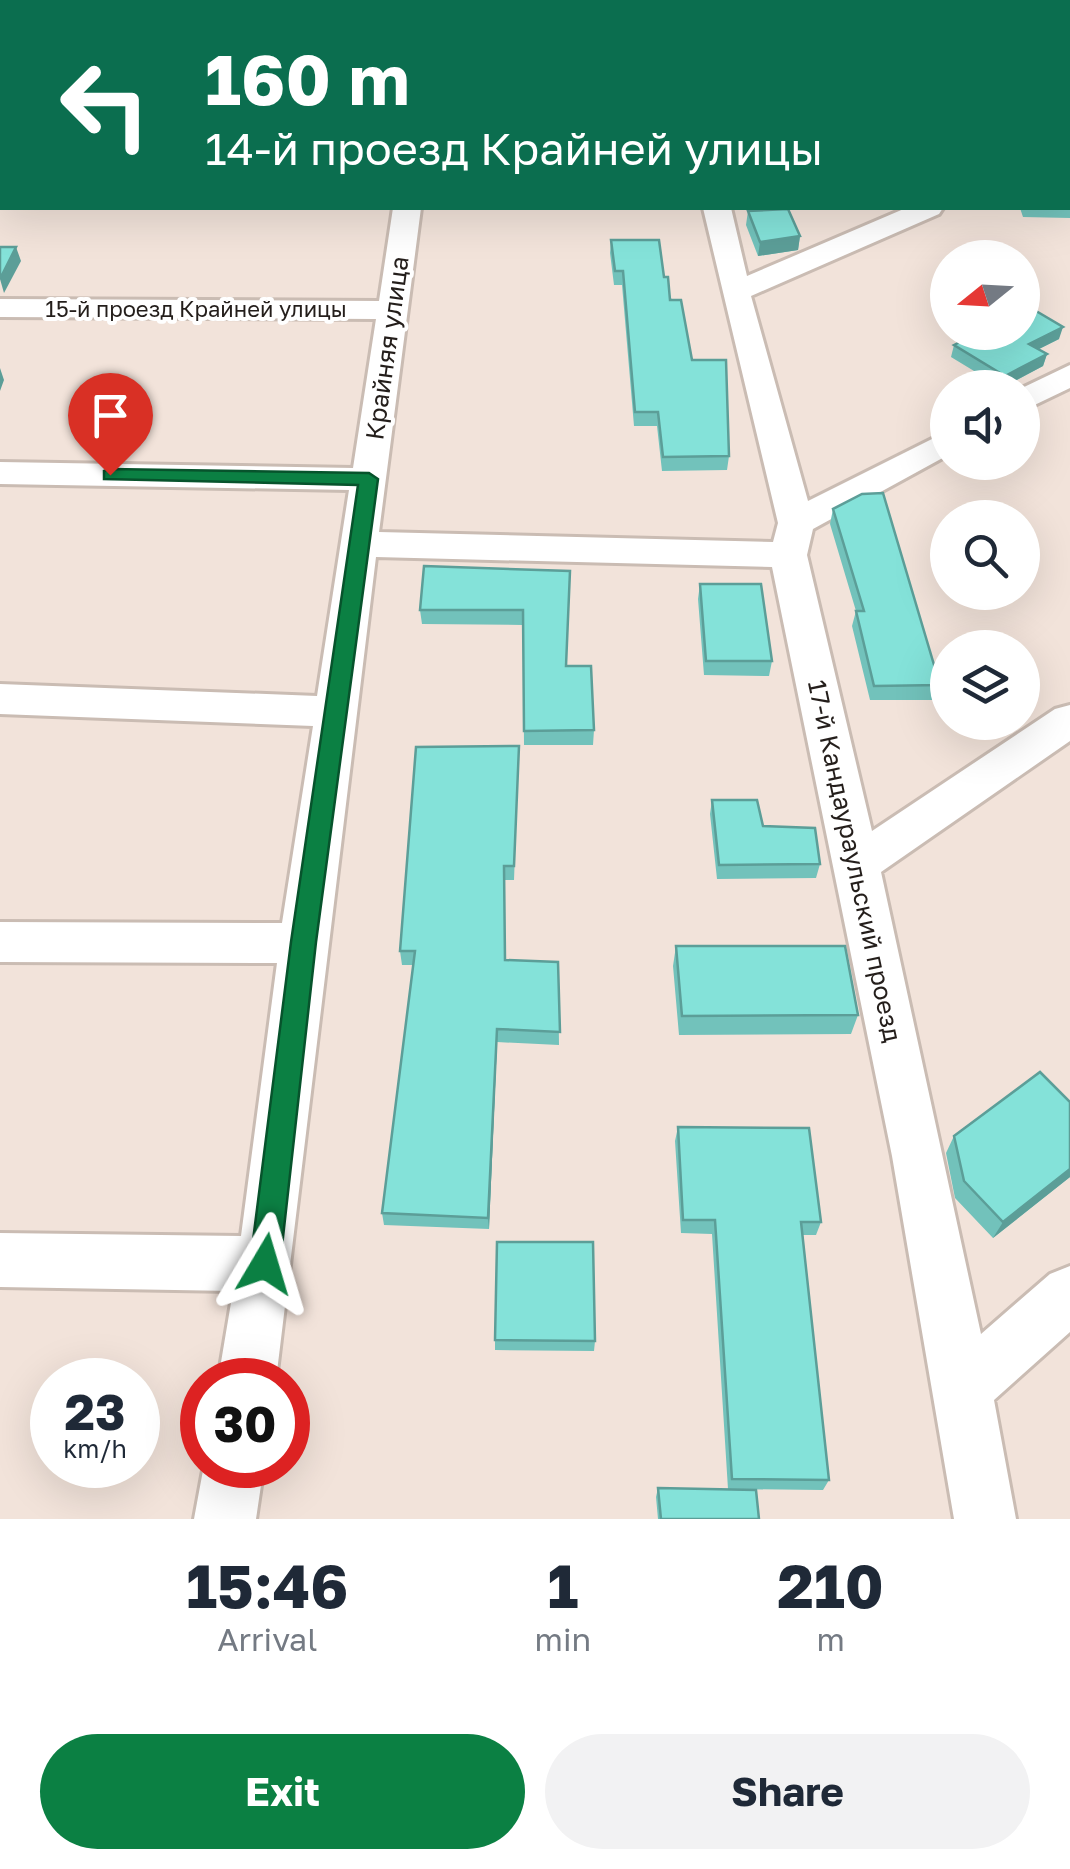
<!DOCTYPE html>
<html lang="en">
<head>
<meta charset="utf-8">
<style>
  :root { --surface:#fff; --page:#f2f2f3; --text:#1f2937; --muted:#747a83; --accent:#0b8043 }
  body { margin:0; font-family:"Golos Text",sans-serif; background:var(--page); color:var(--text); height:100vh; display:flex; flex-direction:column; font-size:38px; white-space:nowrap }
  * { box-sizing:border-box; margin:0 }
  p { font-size:32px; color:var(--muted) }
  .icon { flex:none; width:55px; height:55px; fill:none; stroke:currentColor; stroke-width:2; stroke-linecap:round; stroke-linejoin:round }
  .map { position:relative; height:1519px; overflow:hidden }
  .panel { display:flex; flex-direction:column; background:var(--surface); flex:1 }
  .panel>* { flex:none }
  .hud { position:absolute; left:0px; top:0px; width:1070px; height:210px; box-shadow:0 10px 40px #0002; background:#0b6e4f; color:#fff; overflow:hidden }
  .needle { width:65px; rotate:252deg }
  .tools { position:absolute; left:930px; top:240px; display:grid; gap:20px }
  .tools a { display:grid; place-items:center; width:110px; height:110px; border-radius:50%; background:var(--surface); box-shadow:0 10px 40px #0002; font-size:50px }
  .speed { position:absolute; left:30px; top:1358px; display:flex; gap:20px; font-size:50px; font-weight:700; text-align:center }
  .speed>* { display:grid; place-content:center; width:130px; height:130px; border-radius:50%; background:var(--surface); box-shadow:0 10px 40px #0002; line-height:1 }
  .speed small { font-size:25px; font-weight:400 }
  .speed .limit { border:15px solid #d22; background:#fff; color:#111 }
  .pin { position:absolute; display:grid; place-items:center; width:85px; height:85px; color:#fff; margin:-102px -42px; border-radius:50% 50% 50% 0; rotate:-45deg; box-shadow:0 0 10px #0007 }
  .pin .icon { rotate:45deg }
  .me { position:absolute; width:110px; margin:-55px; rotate:7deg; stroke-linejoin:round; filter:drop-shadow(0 0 8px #0008) }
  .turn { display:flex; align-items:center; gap:35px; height:210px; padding:0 40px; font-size:45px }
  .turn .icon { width:130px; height:130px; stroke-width:2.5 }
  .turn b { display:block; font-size:70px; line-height:85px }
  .eta { display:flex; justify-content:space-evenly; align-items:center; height:170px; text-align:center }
  .eta b { font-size:60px; font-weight:700; line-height:70px }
  .action { display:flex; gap:20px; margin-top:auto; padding:20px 40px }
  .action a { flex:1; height:115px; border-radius:60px; background:var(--accent); color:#fff; font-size:40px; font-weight:700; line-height:115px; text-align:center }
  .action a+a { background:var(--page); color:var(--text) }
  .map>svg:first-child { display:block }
</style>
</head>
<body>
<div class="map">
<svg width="1070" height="1519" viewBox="0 0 1070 1519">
  <rect width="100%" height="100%" fill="#f2e3da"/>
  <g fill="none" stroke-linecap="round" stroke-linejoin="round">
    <g stroke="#cabcb3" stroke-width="6">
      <path id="minor" d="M669 0H691L692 2H670Z
        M0 15H2V29H0Z
        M1070 138V155L1068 156V139Z
        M0 165H2V181H0Z
        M393 208H421L379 532 773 542 778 523 703 208H731L747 276 906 208H943L939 214 751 296 808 501 948 431V455L813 529 807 555 872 831 1055 709 1070 705V741L881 872 981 1334 1050 1274 1070 1266V1332L994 1400 1016 1519H954L892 1156 772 567 376 557 276 1380H218L233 1291 0 1287V1233L241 1236 277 963 0 962V922L282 923 313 726 0 714V684L317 696 349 490 0 484V462L353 468 376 319 0 317V299L379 301Z
        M1070 365V388L1022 411V388Z
        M204 1465H264L256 1519H194Z"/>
    </g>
    <use href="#minor" fill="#fff" fill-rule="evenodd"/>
  </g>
  <path fill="#72c2bb" d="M887 0H959L958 2H887Z
    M1068 187 1070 193V218L1023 217 1020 208H1068Z
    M748 211 800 236 798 250 758 256 746 225Z
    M611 240 664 277 692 360 729 456 727 470 662 471 657 426H634L622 285H614L610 253Z
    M1059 339 1039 349 1047 354 1043 366 1002 388 951 357 954 345Z
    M833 509 940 685 936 700H870L852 626 856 611 830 524Z
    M570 571 566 666 594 730 593 745H524L523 625 422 624 420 610Z
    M700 584 772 661 769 676 704 675 698 599Z
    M519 746 514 880H505V960L558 962 559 1045 497 1042 489 1229 384 1225 382 1213 413 965H402L400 951Z
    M712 800 763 826 820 864 816 878 717 879 710 814Z
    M676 946 858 1015 851 1034 679 1035 673 966Z
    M678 1127 821 1222 816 1235H803L829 1480 823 1490 728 1489 712 1234 681 1233 675 1141Z
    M954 1136 1070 1177 993 1238 955 1198 946 1153Z
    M495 1340 595 1341 594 1351 495 1350Z
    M658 1488 759 1519H658L656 1497Z"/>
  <path fill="#5c9e98" d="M800 236 798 250 758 256 760 242Z
    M16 247 21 261 4 293 0 279Z
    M1063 327 1059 339 1025 356 1029 344Z
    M1047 354 1043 366 1001 388 1005 376Z
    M0 368 4 380 0 391Z
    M497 1029V1042L489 1229 488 1218Z
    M1070 1169V1177L993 1238 1003 1222Z"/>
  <path fill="#84e2d9" stroke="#5c9e98" stroke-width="2.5" d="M1068 95 1070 99 1068 143Z
    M1068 187 1070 193V205L1068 204Z
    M788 209 800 236 760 242 748 211Z
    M611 240H659L664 277H668L670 300H681L692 360H726L729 456 663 457 658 412H635L623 271H615Z
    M0 247H16L0 279Z
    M1031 308 1063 327 1029 344 1047 354 1005 376 954 345 980 332H1022V312Z
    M883 493 940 685 874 686 856 611H864L833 509 862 494Z
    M424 566 570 571 566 666H591L594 730 524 731 523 610H420Z
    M700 584H761L772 661H706Z
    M519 746 514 866H504L505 960 558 962 560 1032 497 1029 488 1218 382 1213 415 951H400L416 747Z
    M712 800H757L763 826 815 828 820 864 719 865Z
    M676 946H845L858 1015 682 1016Z
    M1040 1072 1070 1102V1169L1003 1222 964 1181 954 1136Z
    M678 1127 809 1128 821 1222H801L829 1480 732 1479 715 1220H683Z
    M497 1242H593L595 1341 495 1340Z
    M658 1488 756 1490 759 1519H661Z"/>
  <path fill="#0b8043" stroke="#07532c" stroke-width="2.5" d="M110 469 369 473 378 479 316 942 280 1264 276 1274 265 1278 255 1274 250 1264 291 942 358 485 104 479V471Z"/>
  <g text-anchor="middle" stroke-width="8" stroke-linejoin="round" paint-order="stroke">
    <g font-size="22" fill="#241e1b" stroke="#fff">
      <text x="196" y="317">15-й проезд Крайней улицы</text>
    </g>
    <g font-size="25" fill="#241e1b" stroke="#fff">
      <text transform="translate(387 348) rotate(-82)" y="9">Крайняя улица</text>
      <text transform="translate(855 861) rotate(78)" y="9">17-й Кандаураульский проезд</text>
    </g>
  </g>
</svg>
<div class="tools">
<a><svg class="needle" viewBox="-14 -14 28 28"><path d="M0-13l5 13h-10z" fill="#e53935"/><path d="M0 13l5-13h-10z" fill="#747a83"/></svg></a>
<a><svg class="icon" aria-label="sound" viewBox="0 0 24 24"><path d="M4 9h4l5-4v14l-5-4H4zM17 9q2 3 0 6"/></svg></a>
<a><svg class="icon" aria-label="search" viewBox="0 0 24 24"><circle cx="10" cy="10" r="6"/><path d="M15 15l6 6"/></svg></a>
<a><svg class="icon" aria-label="layers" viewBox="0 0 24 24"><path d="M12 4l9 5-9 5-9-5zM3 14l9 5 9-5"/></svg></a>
</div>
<div class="speed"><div>23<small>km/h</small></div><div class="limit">30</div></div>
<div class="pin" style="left:110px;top:475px;background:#d93025"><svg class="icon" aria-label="arrive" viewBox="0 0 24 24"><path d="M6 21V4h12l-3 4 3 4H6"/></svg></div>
<svg class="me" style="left:265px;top:1264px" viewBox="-20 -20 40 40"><path d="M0-17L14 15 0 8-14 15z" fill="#0b8043" stroke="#fff" stroke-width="4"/></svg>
<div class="hud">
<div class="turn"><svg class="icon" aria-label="left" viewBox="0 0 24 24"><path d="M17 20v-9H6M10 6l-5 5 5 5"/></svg><div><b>160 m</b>14-й проезд Крайней улицы</div></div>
</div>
</div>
<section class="panel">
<div class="eta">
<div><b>15:46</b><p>Arrival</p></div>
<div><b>1</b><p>min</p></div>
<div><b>210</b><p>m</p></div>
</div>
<div class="action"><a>Exit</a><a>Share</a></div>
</section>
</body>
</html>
